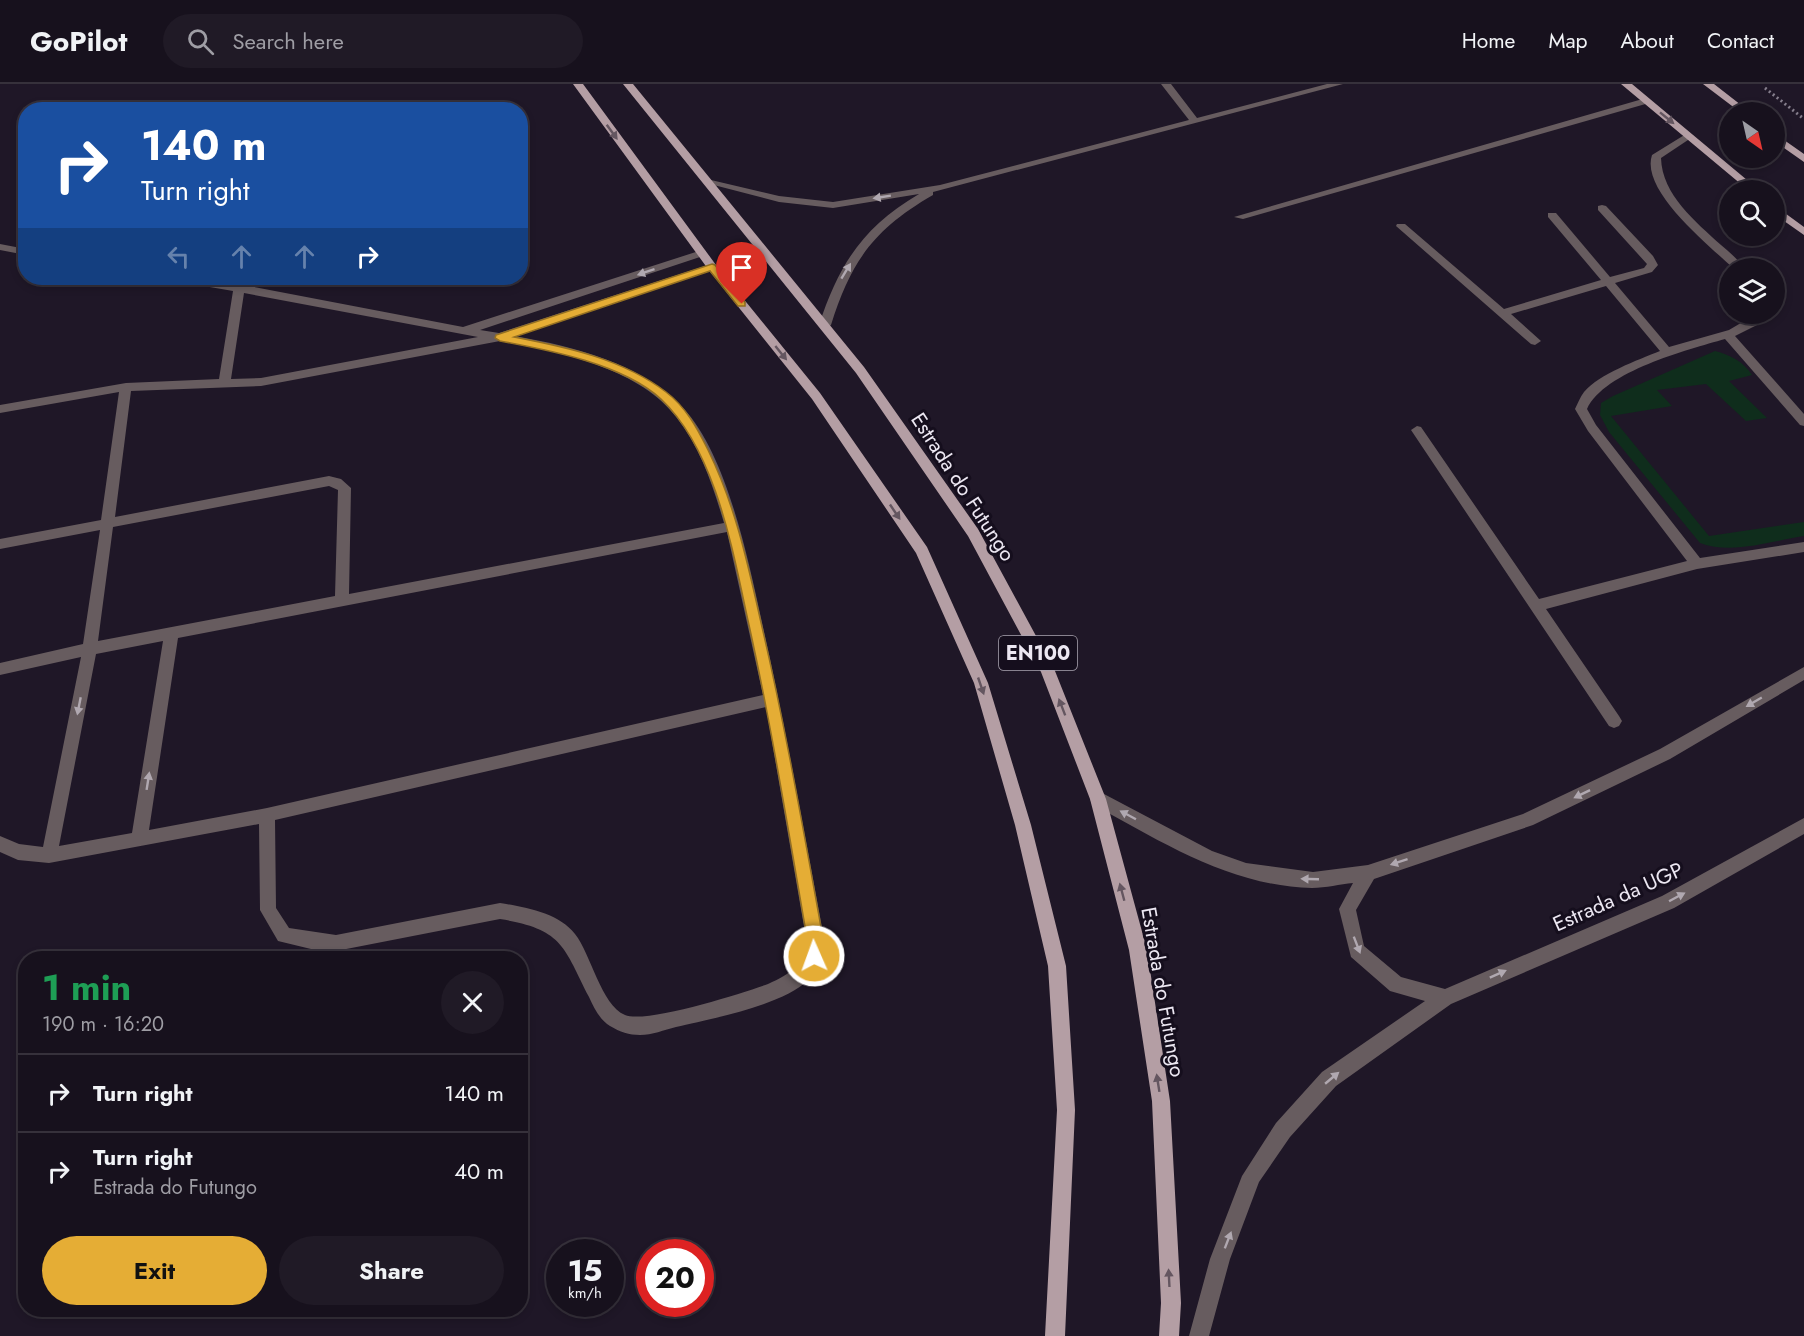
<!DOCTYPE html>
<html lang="en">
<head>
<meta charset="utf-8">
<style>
  :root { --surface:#17111d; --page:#201a26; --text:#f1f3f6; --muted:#9e9da4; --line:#36313b; --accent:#e5ad35 }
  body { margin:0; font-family:Jost,sans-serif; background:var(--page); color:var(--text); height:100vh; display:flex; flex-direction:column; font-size:22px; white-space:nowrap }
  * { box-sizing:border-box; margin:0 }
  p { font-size:20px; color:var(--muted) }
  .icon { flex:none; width:33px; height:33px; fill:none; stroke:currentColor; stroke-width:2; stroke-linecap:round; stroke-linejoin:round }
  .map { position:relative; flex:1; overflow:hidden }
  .sheet { position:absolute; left:18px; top:867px; width:510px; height:366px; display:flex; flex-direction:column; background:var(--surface); border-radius:24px; box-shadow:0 3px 9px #0003,0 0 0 2px var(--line) }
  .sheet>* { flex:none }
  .top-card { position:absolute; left:18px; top:18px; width:510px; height:183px; border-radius:24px; box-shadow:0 3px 9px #0003,0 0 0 2px var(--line); background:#1a4fa0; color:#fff; overflow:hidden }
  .needle { width:39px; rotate:146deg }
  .fabs { position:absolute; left:1719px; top:18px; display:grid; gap:12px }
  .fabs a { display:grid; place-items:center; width:66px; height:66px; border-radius:50%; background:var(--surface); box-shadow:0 3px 9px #0003,0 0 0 2px var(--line); font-size:30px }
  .speed { position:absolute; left:546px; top:1155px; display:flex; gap:12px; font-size:30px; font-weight:700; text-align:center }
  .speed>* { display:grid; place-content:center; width:78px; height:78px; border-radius:50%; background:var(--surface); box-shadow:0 3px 9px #0003,0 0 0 2px var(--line); line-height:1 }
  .speed small { font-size:15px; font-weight:400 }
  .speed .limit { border:9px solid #d22; background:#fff; color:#111 }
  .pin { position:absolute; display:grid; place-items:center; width:51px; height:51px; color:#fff; margin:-62px -26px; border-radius:50% 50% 50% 0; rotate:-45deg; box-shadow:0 0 6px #0007 }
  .pin .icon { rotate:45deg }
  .me { position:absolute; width:66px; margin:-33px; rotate:358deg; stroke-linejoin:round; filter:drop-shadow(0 0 4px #0008) }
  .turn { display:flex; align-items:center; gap:21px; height:126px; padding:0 24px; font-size:27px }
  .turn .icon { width:78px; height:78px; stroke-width:2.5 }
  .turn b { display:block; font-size:42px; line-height:51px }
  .lanes { display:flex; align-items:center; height:57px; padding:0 24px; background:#0003; justify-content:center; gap:30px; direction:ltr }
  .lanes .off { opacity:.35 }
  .round { display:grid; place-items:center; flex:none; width:63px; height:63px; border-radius:32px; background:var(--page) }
  .headline { display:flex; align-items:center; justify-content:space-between; height:102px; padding:0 24px }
  h1 { font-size:36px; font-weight:700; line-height:45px; color:#1e9e55 }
  .button { display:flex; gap:12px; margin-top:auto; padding:12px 24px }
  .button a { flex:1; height:69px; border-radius:36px; background:var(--accent); color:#111; font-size:24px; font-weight:700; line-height:69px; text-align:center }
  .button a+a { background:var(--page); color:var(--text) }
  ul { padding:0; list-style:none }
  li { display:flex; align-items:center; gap:18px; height:78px; padding:0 24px; border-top:2px solid var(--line) }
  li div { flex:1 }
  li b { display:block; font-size:22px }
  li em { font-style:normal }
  header { display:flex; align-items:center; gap:36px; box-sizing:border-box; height:84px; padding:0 30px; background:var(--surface); border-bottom:2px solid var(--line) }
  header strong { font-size:28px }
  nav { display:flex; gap:33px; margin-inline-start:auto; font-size:21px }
  .search { width:420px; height:54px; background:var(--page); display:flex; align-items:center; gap:15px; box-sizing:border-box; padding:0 21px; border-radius:33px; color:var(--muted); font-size:22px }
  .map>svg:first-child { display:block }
</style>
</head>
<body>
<header>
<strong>GoPilot</strong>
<div class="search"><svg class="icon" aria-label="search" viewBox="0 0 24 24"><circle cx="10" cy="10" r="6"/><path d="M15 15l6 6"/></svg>Search here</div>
<nav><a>Home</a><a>Map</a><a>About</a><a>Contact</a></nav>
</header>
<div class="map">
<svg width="1804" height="1252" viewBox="0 0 1804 1252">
  <rect width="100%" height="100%" fill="#1f1727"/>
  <path fill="#0f2d1c" d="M1715 267C1730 271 1743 277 1752 291L1729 297 1767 334 1746 337 1706 300 1657 306 1672 322 1611 332 1709 452 1804 438V452C1771 457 1732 471 1700 459L1609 348 1600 331 1601 319 1613 312Z"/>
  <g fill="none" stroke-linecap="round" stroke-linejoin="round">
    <path stroke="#847d8b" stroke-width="3" stroke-dasharray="2 3" stroke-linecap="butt" d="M1765 4 1804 35"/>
    <path fill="#675c5f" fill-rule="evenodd" d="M1161 0H1171L1197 34 1327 0H1343L933 108V111C874 145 851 177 831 241L825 245 819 241C839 180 863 143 919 110L833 124 779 118 706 99 711 96 779 112 833 118 940 101 1189 36Z
      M1646 14 1651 17 1649 19 1243 135 1234 133Z
      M1686 50 1694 52 1661 74C1662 111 1696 138 1721 161 1729 168 1739 176 1744 184H1733C1710 162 1640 107 1652 71Z
      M1602 121 1606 122 1653 172 1658 181 1652 188 1615 199 1669 263 1729 246 1756 230H1767L1759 240 1735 252 1804 330V342L1800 341 1725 255C1687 266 1605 287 1587 325L1596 341 1700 474 1804 458V468L1697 485 1546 525 1619 632 1622 637 1619 642 1614 644 1609 642 1411 346 1417 342 1421 343 1539 515 1687 477 1588 347 1575 325C1578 319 1580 313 1584 308 1599 290 1638 276 1660 267L1606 202 1511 230 1541 257 1535 261 1531 260 1396 142 1397 140H1405L1504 225 1601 196 1548 133V129H1556L1610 193 1644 184 1647 180 1598 126V122Z
      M0 160 26 165V171L0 166Z
      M702 166 706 167V171L480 246 499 249 708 181H716L717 183 515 252C575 263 640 279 683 324 726 369 748 474 761 534 785 640 804 747 824 854 822 869 819 885 808 896 784 921 710 935 676 943 664 946 652 951 640 951 629 951 620 948 610 942 600 936 594 924 589 913 563 861 562 845 500 835L336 867 311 865 278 857 260 826 259 740 49 779 18 776 0 768V752L19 760 43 763 81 573 0 591V579L83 560 100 446 0 465V455L101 436 119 308 0 329V321L126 299 219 295 233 207 175 197 170 194H193L239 200 463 243ZM244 209 478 253 261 294 231 295ZM500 257C558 267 640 284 677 334 701 365 713 402 724 439L349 510 351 404 341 395 329 392 115 433 131 307 261 302ZM329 402 338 406 335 512 98 557 113 443ZM727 448 763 611 267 724 149 746 178 554ZM163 557 132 749 59 762 96 570ZM766 623 806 854C804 880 791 890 768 900 743 909 646 940 625 931 601 921 591 870 575 850 559 829 525 823 500 819L336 851 289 844 276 824 275 736Z
      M1804 583V596L1670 675 1533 741 1374 795 1356 826 1364 862 1401 893 1445 905 1662 812 1804 734V750L1674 824 1451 920 1336 1002 1290 1053 1259 1098 1230 1175 1209 1252H1189L1210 1175 1242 1092 1276 1039 1322 988 1425 917 1390 907 1351 873 1339 825 1353 799C1340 800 1326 804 1312 804 1230 802 1162 758 1092 720L1090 715 1092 710 1098 708 1104 710 1212 767 1246 779 1313 788 1368 781 1523 730 1660 665Z"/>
    <path fill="#b49ea4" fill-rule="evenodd" d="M573 0H583L716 181 820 309 927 463 988 599 1031 741 1066 882 1075 1026 1065 1252H1045L1057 1026 1048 882 1015 741 974 599 916 469 812 315 708 185Z
      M623 0H633L864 283 978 445 1055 587 1106 715 1147 866 1170 1017 1181 1219 1179 1252H1159L1161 1219 1152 1017 1129 866 1090 715 1041 588 968 452 856 289Z
      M1621 0H1632L1759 106H1748Z
      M1703 0H1714L1750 28H1740Z
      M1774 49 1804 70V78L1774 57Z
      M1774 121 1804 143V151L1774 130Z"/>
  </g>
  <defs><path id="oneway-solid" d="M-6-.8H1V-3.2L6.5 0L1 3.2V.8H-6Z" transform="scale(1.5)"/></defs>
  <g fill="#645660">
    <use href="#oneway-solid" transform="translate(1667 34) rotate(39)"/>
    <use href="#oneway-solid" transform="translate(612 48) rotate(54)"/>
    <use href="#oneway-solid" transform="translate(781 269) rotate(51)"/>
    <use href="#oneway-solid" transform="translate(895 428) rotate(56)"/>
    <use href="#oneway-solid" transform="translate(981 602) rotate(71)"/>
    <use href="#oneway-solid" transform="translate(1062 623) rotate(-111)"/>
    <use href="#oneway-solid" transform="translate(1122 808) rotate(-105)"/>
    <use href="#oneway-solid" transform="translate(1158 999) rotate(-99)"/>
    <use href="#oneway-solid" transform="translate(1169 1194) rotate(-93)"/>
  </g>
  <g fill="#b0a8b0">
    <use href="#oneway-solid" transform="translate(882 113) rotate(171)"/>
    <use href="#oneway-solid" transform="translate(846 187) rotate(-59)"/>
    <use href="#oneway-solid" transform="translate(646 188) rotate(161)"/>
    <use href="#oneway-solid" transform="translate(1754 618) rotate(150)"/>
    <use href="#oneway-solid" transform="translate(79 622) rotate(101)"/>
    <use href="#oneway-solid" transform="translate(148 697) rotate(-81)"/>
    <use href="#oneway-solid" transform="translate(1582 710) rotate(154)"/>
    <use href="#oneway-solid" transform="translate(1128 731) rotate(-152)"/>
    <use href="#oneway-solid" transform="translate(1399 778) rotate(162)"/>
    <use href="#oneway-solid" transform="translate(1310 795) rotate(-178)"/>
    <use href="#oneway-solid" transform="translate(1677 813) rotate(-28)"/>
    <use href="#oneway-solid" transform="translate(1357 861) rotate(69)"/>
    <use href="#oneway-solid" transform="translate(1498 890) rotate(-24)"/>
    <use href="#oneway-solid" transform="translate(1332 994) rotate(-40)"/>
    <use href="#oneway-solid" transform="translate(1228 1156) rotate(-69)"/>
  </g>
  <path fill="#e5ad35" stroke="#957022" stroke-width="1.5" d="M712 180 715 181 745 218V222H738L710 187 514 253C566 263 623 275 666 308 686 323 697 344 708 366 736 423 748 481 762 543 786 646 804 750 823 854L820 877 814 879 808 877 806 872 807 854C789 750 772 645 749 541 733 469 717 368 661 315 623 280 549 266 500 257L495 254 496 251Z"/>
  <g text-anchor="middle" stroke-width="6" stroke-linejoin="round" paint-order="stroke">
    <rect fill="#150e1d" stroke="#aca6b2" stroke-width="1.5" x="999" y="552" width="78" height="34" rx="4.5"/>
    <g font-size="20" font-weight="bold" fill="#ece7f2">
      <text x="1038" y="576">EN100</text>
    </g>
    <g font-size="21" fill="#ece7f2" stroke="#150e1d">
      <text transform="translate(963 403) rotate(57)" y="7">Estrada do Futungo</text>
      <text transform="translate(1618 813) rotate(-24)" y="7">Estrada da UGP</text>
      <text transform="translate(1163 908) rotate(80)" y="7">Estrada do Futungo</text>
    </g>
  </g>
</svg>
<div class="fabs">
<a><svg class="needle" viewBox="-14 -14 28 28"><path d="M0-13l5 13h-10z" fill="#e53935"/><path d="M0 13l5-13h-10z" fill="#9e9da4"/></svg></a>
<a><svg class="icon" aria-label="search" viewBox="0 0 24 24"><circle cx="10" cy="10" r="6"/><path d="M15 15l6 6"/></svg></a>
<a><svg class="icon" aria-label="layers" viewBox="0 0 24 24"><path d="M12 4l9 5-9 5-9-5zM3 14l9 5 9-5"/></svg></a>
</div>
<div class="speed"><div>15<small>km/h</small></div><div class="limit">20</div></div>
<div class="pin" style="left:742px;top:220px;background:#d93025"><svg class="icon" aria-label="arrive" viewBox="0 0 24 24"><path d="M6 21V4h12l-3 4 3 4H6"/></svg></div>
<svg class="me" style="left:814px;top:872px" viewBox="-20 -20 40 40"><circle r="17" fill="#e5ad35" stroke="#fff" stroke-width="3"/><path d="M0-11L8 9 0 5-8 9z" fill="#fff"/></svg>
<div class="top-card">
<div class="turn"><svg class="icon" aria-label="right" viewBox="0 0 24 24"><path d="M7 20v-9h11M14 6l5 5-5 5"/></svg><div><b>140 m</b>Turn right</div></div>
<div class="lanes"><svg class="icon off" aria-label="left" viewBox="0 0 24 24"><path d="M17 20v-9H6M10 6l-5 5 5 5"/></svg><svg class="icon off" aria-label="ahead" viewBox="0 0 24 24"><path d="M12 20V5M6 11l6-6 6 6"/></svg><svg class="icon off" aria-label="ahead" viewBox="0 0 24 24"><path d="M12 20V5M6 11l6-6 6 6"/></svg><svg class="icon" aria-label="right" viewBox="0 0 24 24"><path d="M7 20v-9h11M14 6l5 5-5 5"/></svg></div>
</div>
<section class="sheet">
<div class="headline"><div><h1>1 min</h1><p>190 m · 16:20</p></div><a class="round"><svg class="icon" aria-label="close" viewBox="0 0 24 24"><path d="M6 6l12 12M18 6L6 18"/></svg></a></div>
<ul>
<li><svg class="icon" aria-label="right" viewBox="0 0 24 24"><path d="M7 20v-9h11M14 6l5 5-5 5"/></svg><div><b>Turn right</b></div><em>140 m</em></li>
<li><svg class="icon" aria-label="right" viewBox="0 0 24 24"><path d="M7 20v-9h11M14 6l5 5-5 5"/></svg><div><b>Turn right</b><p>Estrada do Futungo</p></div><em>40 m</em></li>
</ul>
<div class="button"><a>Exit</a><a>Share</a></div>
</section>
</div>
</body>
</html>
